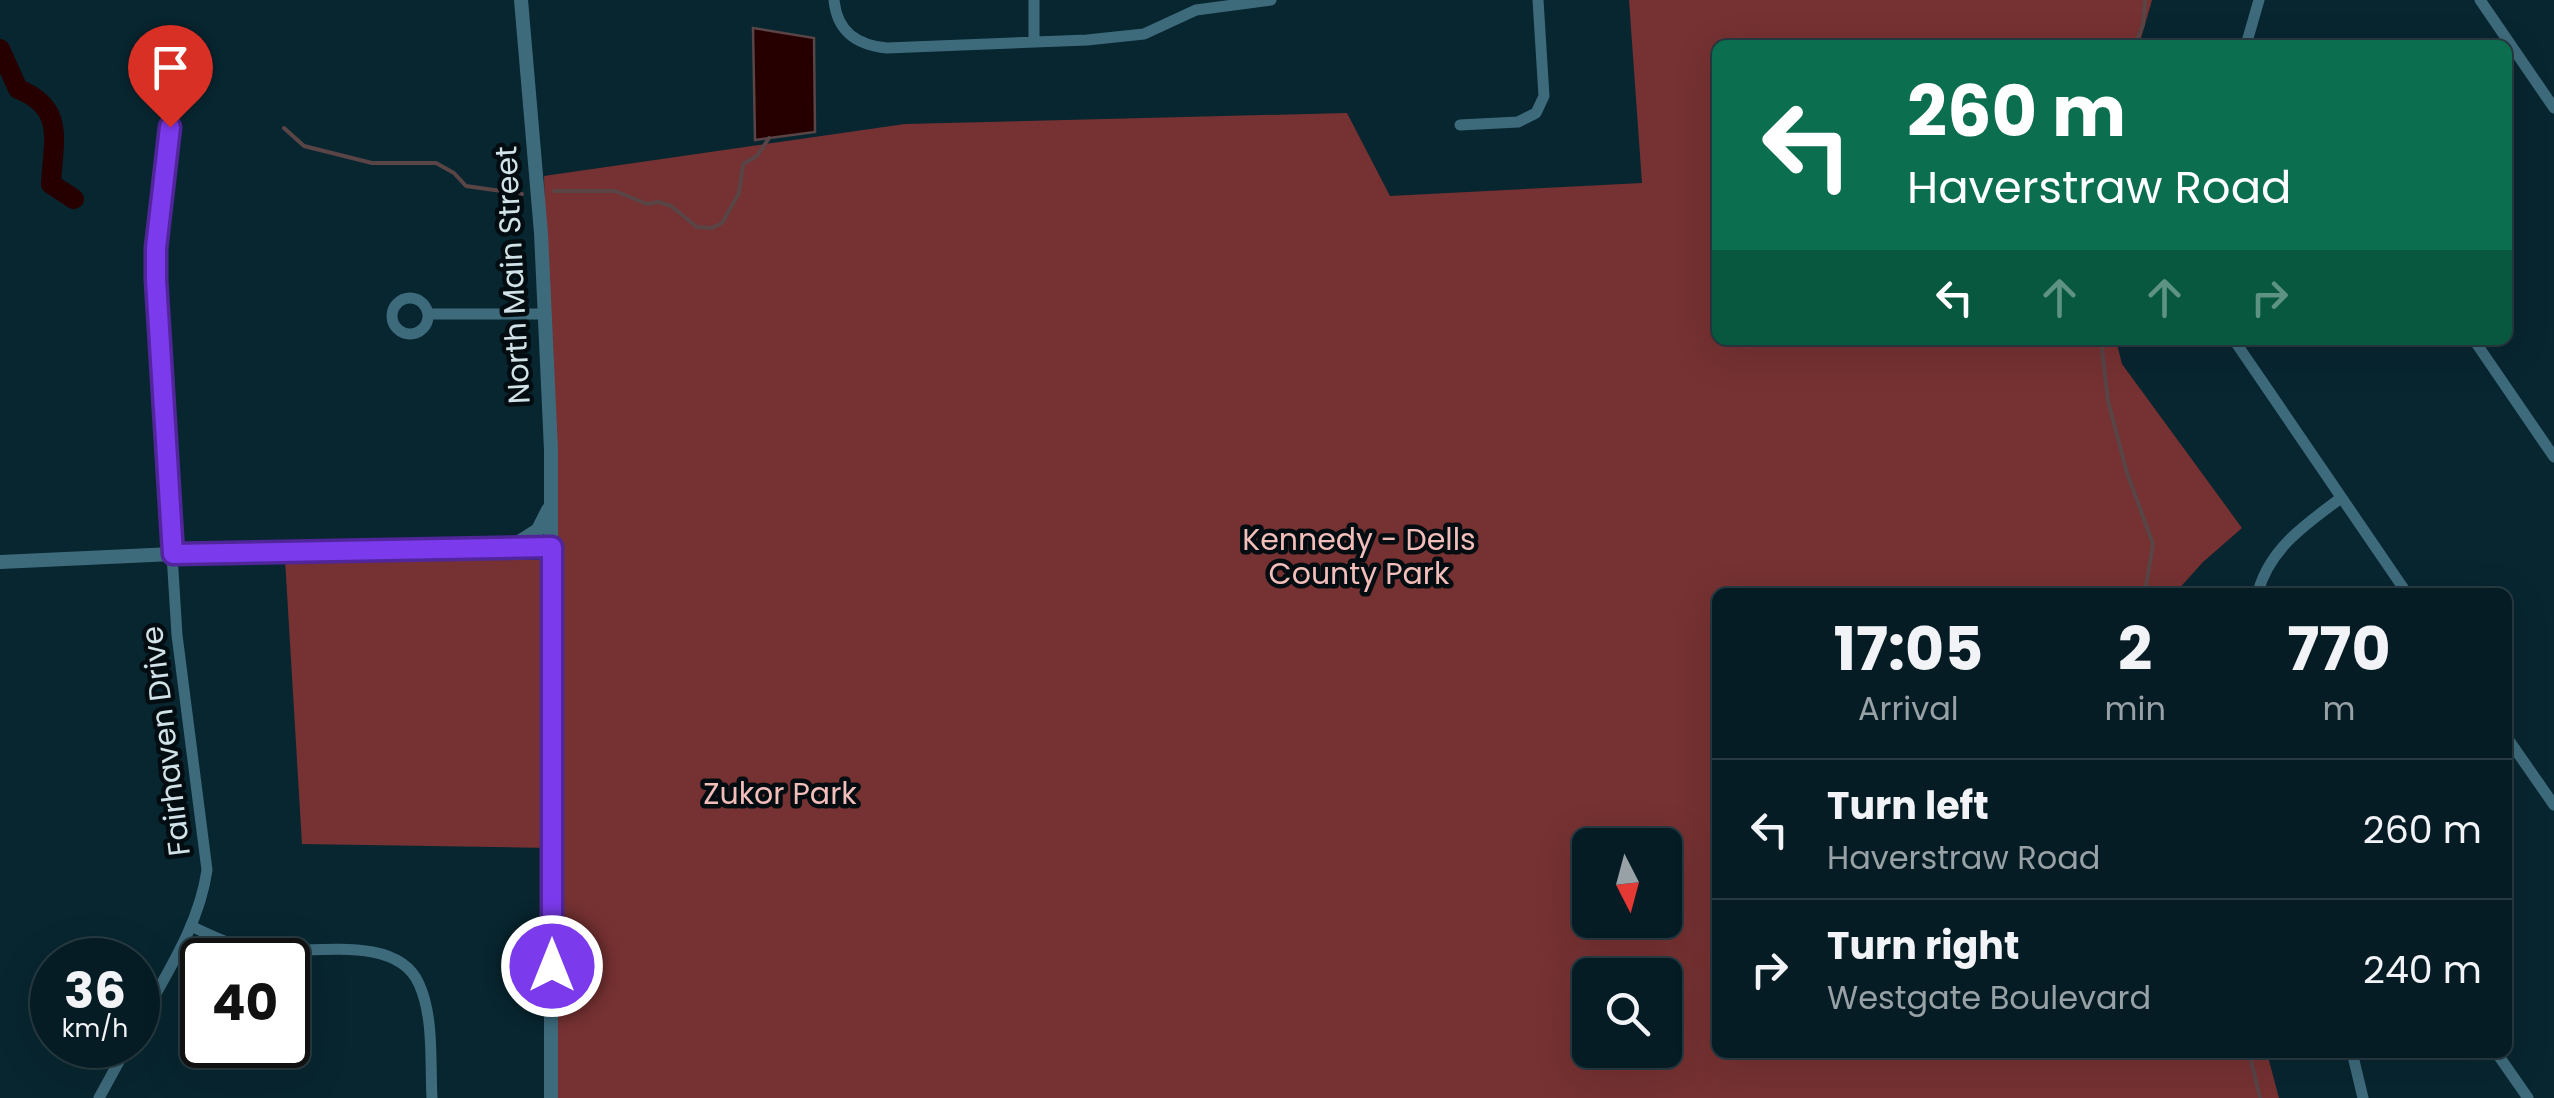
<!DOCTYPE html>
<html lang="en">
<head>
<meta charset="utf-8">
<style>
  :root { --surface:#061c24; --page:#0f252c; --text:#f1f3f6; --muted:#98a1a6; --line:#273a41 }
  body { margin:0; font-family:Poppins,sans-serif; background:var(--page); color:var(--text); height:100vh; display:flex; flex-direction:column; font-size:38px; white-space:nowrap }
  * { box-sizing:border-box; margin:0 }
  p { font-size:32px; color:var(--muted) }
  .icon { flex:none; width:55px; height:55px; fill:none; stroke:currentColor; stroke-width:2; stroke-linecap:round; stroke-linejoin:round }
  .map { position:relative; flex:1; overflow:hidden }
  .sheet { position:absolute; left:1712px; top:588px; width:800px; height:470px; display:flex; flex-direction:column; background:var(--surface); border-radius:15px; box-shadow:0 10px 40px #0002,0 0 0 2px var(--line) }
  .sheet>* { flex:none }
  .banner { position:absolute; left:1712px; top:40px; width:800px; height:305px; border-radius:15px; box-shadow:0 10px 40px #0002,0 0 0 2px var(--line); background:#0b6e4f; color:#fff; overflow:hidden }
  .needle { width:65px; rotate:174deg }
  .controls { position:absolute; left:1572px; top:828px; display:grid; gap:20px }
  .controls a { display:grid; place-items:center; width:110px; height:110px; border-radius:15px; background:var(--surface); box-shadow:0 10px 40px #0002,0 0 0 2px var(--line); font-size:50px }
  .speed { position:absolute; left:30px; top:938px; display:flex; gap:20px; font-size:50px; font-weight:700; text-align:center }
  .speed>* { display:grid; place-content:center; width:130px; height:130px; border-radius:50%; background:var(--surface); box-shadow:0 10px 40px #0002,0 0 0 2px var(--line); line-height:1 }
  .speed small { font-size:25px; font-weight:400 }
  .speed .limit { border:5px solid #111; border-radius:15px; background:#fff; color:#111 }
  .pin { position:absolute; display:grid; place-items:center; width:85px; height:85px; color:#fff; margin:-102px -42px; border-radius:50% 50% 50% 0; rotate:-45deg; box-shadow:0 0 10px #0007 }
  .pin .icon { rotate:45deg }
  .me { position:absolute; width:110px; margin:-55px; rotate:0deg; stroke-linejoin:round; filter:drop-shadow(0 0 8px #0008) }
  .turn { display:flex; align-items:center; gap:35px; height:210px; padding:0 30px; font-size:45px }
  .turn .icon { width:130px; height:130px; stroke-width:2.5 }
  .turn b { display:block; font-size:70px; line-height:85px }
  .lanes { display:flex; align-items:center; height:95px; padding:0 30px; background:#0003; justify-content:center; gap:50px; direction:ltr }
  .lanes .off { opacity:.35 }
  .eta { display:flex; justify-content:space-evenly; align-items:center; height:170px; text-align:center }
  .eta b { font-size:60px; font-weight:700; line-height:70px }
  ul { padding:0; list-style:none }
  li { display:flex; align-items:center; gap:30px; height:140px; padding:0 30px; border-top:2px solid var(--line) }
  li div { flex:1 }
  li b { display:block; font-size:38px }
  li em { font-style:normal }
  .map>svg:first-child { display:block }
</style>
</head>
<body>
<div class="map">
<svg width="2554" height="1098" viewBox="0 0 2554 1098">
  <rect width="100%" height="100%" fill="#082630"/>
  <path fill="#763132" fill-rule="evenodd" d="M1629 0H2152L2139 45H1718V340H2116L2122 364 2242 528 2203 562 2176 592H1718V1052L2267 1053 2279 1098H556L554 571 544 176 905 124 1347 113 1390 196 1642 183ZM1590 845H1665V920H1590ZM1590 975H1665V1050H1590Z
    M285 559 546 560 549 848 302 844Z"/>
  <path fill="#260001" stroke="#594446" stroke-width="2.5" d="M753 28 814 38 815 132 755 140Z"/>
  <g fill="none" stroke-linecap="round" stroke-linejoin="round">
    <path stroke="#594446" stroke-width="4" d="M2135 45 2143 25 2145 0
      M284 128 304 146 372 163H436L454 173 466 186 522 194
      M554 191H615L647 204 659 202 671 206 697 227 712 228 722 223 739 193 743 164 757 156 769 138
      M2101 340 2108 401 2127 473 2153 544 2145 592
      M2249 1052 2260 1098"/>
    <path stroke="#260001" stroke-width="20" d="M0 49 18 89C66 108 53 141 51 184L74 199"/>
    <path stroke="#3e6b7c" stroke-width="11" d="M834 0C837 32 857 45 887 48L1087 40 1144 34 1196 10 1271 0
      M1034 0V40
      M2480 0 2554 108
      M2246 45 2259 0
      M1460 125 1518 122 1536 113 1544 96 1538 0
      M392 316a18 18 0 1 1 36 0a18 18 0 1 1-36 0Z
      M428 314H544
      M2234 340 2406 592
      M2474 340 2554 457
      M2258 592C2270 548 2306 524 2341 498
      M2508 739 2554 805
      M191 926C210 935 228 944 248 949 297 958 395 929 419 984 434 1017 430 1062 432 1098
      M138 1026C164 977 199 927 207 870L177 635 155 280 156 248 170 127
      M2352 1052 2363 1098
      M2496 1052 2528 1098
      M99 1098 128 1045"/>
    <path stroke="#3e6b7c" stroke-width="14" d="M521 0 541 233 551 450V1098
      M516 544 538 530 548 510
      M0 562 173 554 551 547"/>
  </g>
  <g fill="none" stroke-linecap="round" stroke-linejoin="round">
    <g stroke="#51269a" stroke-width="25">
      <path id="route" d="M170 127 156 248V280L173 554 552 547V966"/>
    </g>
    <use href="#route" stroke="#7c3aed" stroke-width="18"/>
  </g>
  <g text-anchor="middle" stroke-width="9" stroke-linejoin="round" paint-order="stroke">
    <g font-size="30" fill="#d1e2e8" stroke="#030d11">
      <text transform="translate(513 275) rotate(-93)" y="10">North Main Street</text>
      <text transform="translate(166 741) rotate(-97)" y="10">Fairhaven Drive</text>
    </g>
    <g font-size="30" fill="#f3bdba" stroke="#030d11">
      <text x="1359" y="550">Kennedy - Dells<tspan x="1359" dy="34">County Park</tspan></text>
      <text x="780" y="804">Zukor Park</text>
    </g>
  </g>
</svg>
<div class="controls">
<a><svg class="needle" viewBox="-14 -14 28 28"><path d="M0-13l5 13h-10z" fill="#e53935"/><path d="M0 13l5-13h-10z" fill="#98a1a6"/></svg></a>
<a><svg class="icon" aria-label="search" viewBox="0 0 24 24"><circle cx="10" cy="10" r="6"/><path d="M15 15l6 6"/></svg></a>
</div>
<div class="speed"><div>36<small>km/h</small></div><div class="limit">40</div></div>
<div class="pin" style="left:170px;top:127px;background:#d93025"><svg class="icon" aria-label="arrive" viewBox="0 0 24 24"><path d="M6 21V4h12l-3 4 3 4H6"/></svg></div>
<svg class="me" style="left:552px;top:966px" viewBox="-20 -20 40 40"><circle r="17" fill="#7c3aed" stroke="#fff" stroke-width="3"/><path d="M0-11L8 9 0 5-8 9z" fill="#fff"/></svg>
<div class="banner">
<div class="turn"><svg class="icon" aria-label="left" viewBox="0 0 24 24"><path d="M17 20v-9H6M10 6l-5 5 5 5"/></svg><div><b>260 m</b>Haverstraw Road</div></div>
<div class="lanes"><svg class="icon" aria-label="left" viewBox="0 0 24 24"><path d="M17 20v-9H6M10 6l-5 5 5 5"/></svg><svg class="icon off" aria-label="ahead" viewBox="0 0 24 24"><path d="M12 20V5M6 11l6-6 6 6"/></svg><svg class="icon off" aria-label="ahead" viewBox="0 0 24 24"><path d="M12 20V5M6 11l6-6 6 6"/></svg><svg class="icon off" aria-label="right" viewBox="0 0 24 24"><path d="M7 20v-9h11M14 6l5 5-5 5"/></svg></div>
</div>
<section class="sheet">
<div class="eta">
<div><b>17:05</b><p>Arrival</p></div>
<div><b>2</b><p>min</p></div>
<div><b>770</b><p>m</p></div>
</div>
<ul>
<li><svg class="icon" aria-label="left" viewBox="0 0 24 24"><path d="M17 20v-9H6M10 6l-5 5 5 5"/></svg><div><b>Turn left</b><p>Haverstraw Road</p></div><em>260 m</em></li>
<li><svg class="icon" aria-label="right" viewBox="0 0 24 24"><path d="M7 20v-9h11M14 6l5 5-5 5"/></svg><div><b>Turn right</b><p>Westgate Boulevard</p></div><em>240 m</em></li>
</ul>
</section>
</div>
</body>
</html>
